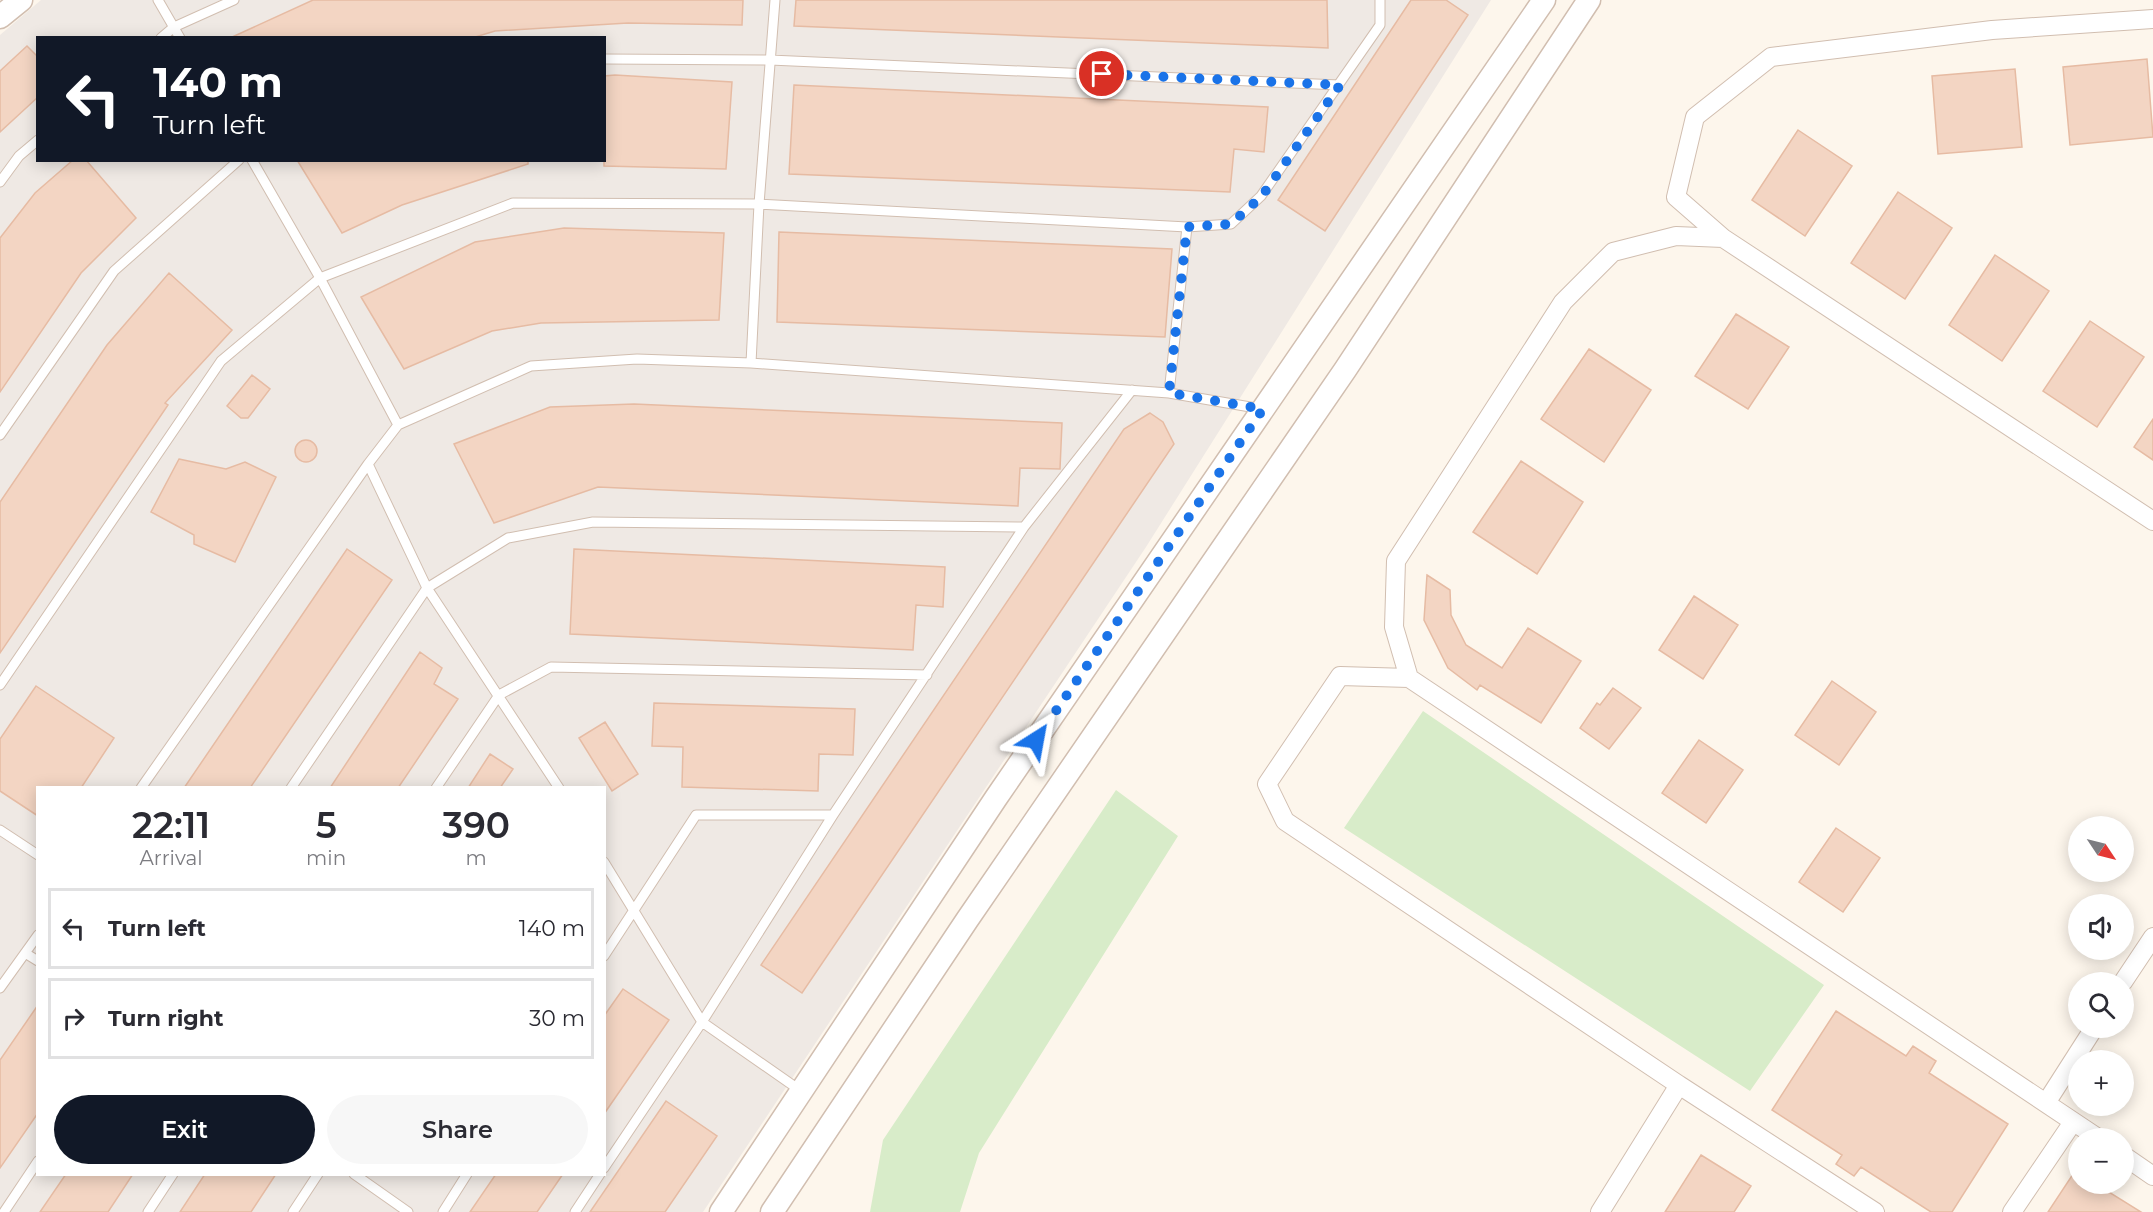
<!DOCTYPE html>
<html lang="en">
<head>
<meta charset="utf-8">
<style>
  :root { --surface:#fff; --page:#f7f7f7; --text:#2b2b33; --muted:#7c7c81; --line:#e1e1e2; --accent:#111827 }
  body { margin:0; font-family:Montserrat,sans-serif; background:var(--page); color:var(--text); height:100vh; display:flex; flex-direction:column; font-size:22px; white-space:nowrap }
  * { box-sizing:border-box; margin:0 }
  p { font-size:20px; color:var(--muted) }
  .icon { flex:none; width:33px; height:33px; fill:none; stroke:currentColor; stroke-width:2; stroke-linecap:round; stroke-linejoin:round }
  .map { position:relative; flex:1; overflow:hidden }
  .panel { position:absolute; left:36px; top:786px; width:570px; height:390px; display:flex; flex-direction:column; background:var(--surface); border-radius:0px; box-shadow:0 3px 15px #0003 }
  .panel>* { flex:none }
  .hud { position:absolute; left:36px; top:36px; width:570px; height:126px; border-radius:0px; box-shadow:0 3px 15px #0003; background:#111827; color:#fff; overflow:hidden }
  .needle { width:39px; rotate:125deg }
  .buttons { position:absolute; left:2068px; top:816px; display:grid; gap:12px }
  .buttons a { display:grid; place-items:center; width:66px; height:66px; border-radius:50%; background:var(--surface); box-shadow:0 3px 15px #0003; font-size:30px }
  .pin { position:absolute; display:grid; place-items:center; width:51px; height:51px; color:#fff; margin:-26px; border:3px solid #fff; border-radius:50%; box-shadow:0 2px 6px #0007 }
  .me { position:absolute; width:66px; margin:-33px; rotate:34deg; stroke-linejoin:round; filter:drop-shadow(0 0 4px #0008) }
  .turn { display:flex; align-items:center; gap:21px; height:126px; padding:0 18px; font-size:27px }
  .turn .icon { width:78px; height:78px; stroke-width:2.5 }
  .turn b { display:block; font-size:42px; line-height:51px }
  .eta { display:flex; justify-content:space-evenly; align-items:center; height:102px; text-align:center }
  .eta b { font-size:36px; font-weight:600; line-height:42px }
  .button { display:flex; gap:12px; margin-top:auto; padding:12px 18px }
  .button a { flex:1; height:69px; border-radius:36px; background:var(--accent); color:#fff; font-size:24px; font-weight:600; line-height:69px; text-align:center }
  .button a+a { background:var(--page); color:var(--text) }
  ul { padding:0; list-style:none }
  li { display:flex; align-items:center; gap:18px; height:81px; margin:0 12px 9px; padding:0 6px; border:3px solid var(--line); border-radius:0px }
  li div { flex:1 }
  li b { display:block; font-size:22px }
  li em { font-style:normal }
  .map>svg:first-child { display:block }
</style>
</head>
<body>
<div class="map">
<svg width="2153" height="1212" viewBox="0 0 2153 1212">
  <rect width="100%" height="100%" fill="#fdf6ec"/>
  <path fill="#efe9e4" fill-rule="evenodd" d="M41 0H1491L1146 547 703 1212H0V35ZM38 38H604V160H38ZM38 788H604V1174H38Z"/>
  <path fill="#d8ecc9" d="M1423 711 1824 985 1750 1091 1344 828Z
    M1116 790 1178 836 979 1153 960 1212H870L883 1140Z"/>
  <path fill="#f3d5c3" stroke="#e6bba3" stroke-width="1.5" d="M313 0H743L742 25 628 23 495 31 472 38H230Z
    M796 0H1327L1328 48 794 26Z
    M1411 0H1446L1468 15 1325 231 1278 200Z
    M27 46 38 57V97L0 132V71Z
    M2147 59 2153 137 2070 145 2063 67Z
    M2015 69 2022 147 1938 154 1932 76Z
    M615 75 732 82 726 169 604 166V76Z
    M794 85 1268 107 1264 152 1234 149 1230 192 789 174Z
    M1798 130 1852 166 1805 236 1752 200Z
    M73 160H86L136 218 81 273 0 392V238L35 193Z
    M297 160H528V164L402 205 342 233Z
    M1898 192 1952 228 1905 299 1851 263Z
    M564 228 724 233 719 320 541 323 492 331 404 369 361 297 475 242Z
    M779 232 1172 249 1165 337 777 322Z
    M1995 255 2049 291 2002 361 1949 325Z
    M169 273 232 330 165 403 168 405 0 653V502L107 345Z
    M1736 314 1789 347 1748 409 1695 376Z
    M2090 321 2144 357 2097 427 2043 391Z
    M1589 349 1651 390 1604 462 1541 419Z
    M252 375 270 389 248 418H241L227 406Z
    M634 404 1062 423 1060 469 1020 468 1018 506 598 487 494 523 454 444 550 407Z
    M1150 413 1163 422 1174 444 802 993 761 965 1124 429Z
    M2153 419V460L2134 447Z
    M295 451a11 11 0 1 1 22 0a11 11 0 1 1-22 0Z
    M179 459 226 469 245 462 276 477 235 562 194 544V535L151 512Z
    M1521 461 1583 502 1537 574 1473 532Z
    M347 549 392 580 250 788H184Z
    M574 549 945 567 943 607 916 605 913 650 570 634Z
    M1427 575 1450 590 1451 615 1466 645 1502 668 1528 628 1581 661 1541 723 1480 685 1477 690 1448 668 1424 620Z
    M1694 596 1738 625 1703 679 1659 650Z
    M420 652 442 668 434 684 458 699 398 788H330Z
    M1832 681 1876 712 1839 765 1795 735Z
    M36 686 114 738 81 788H38V816L0 791V739Z
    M1613 688 1641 708 1609 749 1580 728 1597 703 1600 705Z
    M654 703 855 709 853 755 819 754 818 791 682 787 683 747 652 746Z
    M605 722 638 774 612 791 579 738Z
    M1699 740 1743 770 1706 823 1662 793Z
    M490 754 513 769 500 788H468Z
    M1836 828 1880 858 1843 912 1799 882Z
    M623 989 669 1020 604 1114V1016Z
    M38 1005V1113L0 1168V1060Z
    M1836 1011 1906 1056 1913 1046 1936 1061 1929 1073 2008 1124 1952 1212H1931L1861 1167 1854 1176 1836 1164 1842 1155 1772 1110Z
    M666 1101 717 1136 665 1212H590Z
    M1701 1155 1751 1186 1734 1212H1665Z
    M2079 1165V1184H2096L2141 1212H2048Z
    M66 1174H133L108 1212H40Z
    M205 1174H276L251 1212H180Z
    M496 1174H563L537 1212H470Z"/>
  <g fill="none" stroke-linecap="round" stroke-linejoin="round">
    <g stroke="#d1beb0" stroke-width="11">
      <path id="service" d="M158 0 180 38
        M161 38 174 27 234 0
        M604 59 770 60 1339 85
        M252 160 320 278 398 425
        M0 182 19 156 38 140
        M751 363 759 204 775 0
        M1169 393 1187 227 1231 224 1261 196 1380 25V0
        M0 435 114 271 239 160
        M368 464 427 588 559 788
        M0 685 221 361 320 278 513 203 759 204 1187 227
        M141 788 368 464 398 425 531 366 637 359 751 363 1169 393 1262 409
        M291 788 427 588 508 538 593 522 1024 527
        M436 788 499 695 551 667 927 675
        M0 830 38 855
        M604 862 702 1022 801 1091
        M25 953 38 961
        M604 956 696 815H833
        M0 988 38 935
        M604 1168 702 1022 833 815 1024 527 1132 390
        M354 1174 408 1212
        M4 1212 38 1161
        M148 1212 173 1174
        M293 1212 318 1174
        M443 1212 467 1174
        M575 1212 600 1174"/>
    </g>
    <g stroke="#d1beb0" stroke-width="20">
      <path id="minor" d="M2153 19 1992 30 1771 57 1695 117 1676 197 1723 238 2153 521
        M1409 678 1394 627 1396 561 1563 302 1613 252 1676 236 1723 238
        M2123 982 2153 937
        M1679 1085 1285 821 1267 784 1340 676 1409 678 2098 1138
        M2046 1103 2094 1028
        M2124 1156 2153 1176
        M1600 1212 1679 1085 1875 1212
        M2012 1212 2073 1122"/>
    </g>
    <g stroke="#d1beb0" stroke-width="25">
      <path id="tertiary" d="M0 17 21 0
        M721 1212 996 798 1544 0
        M772 1212 967 920 1345 370 1589 0"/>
    </g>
    <use href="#service" stroke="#fff" stroke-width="9"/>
    <use href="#minor" stroke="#fff" stroke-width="18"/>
    <use href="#tertiary" stroke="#fff" stroke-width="22"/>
  </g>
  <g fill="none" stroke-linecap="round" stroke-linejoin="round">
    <path stroke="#1a73e8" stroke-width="10" stroke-dasharray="0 18" d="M1036 740 1263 409 1169 393 1187 227 1231 224 1262 196 1340 85 1102 74"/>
  </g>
</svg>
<div class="buttons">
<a><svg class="needle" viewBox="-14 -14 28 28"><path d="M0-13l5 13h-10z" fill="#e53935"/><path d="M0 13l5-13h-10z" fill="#7c7c81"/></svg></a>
<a><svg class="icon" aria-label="sound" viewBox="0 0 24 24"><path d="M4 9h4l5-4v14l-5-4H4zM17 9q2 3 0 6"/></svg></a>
<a><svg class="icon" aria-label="search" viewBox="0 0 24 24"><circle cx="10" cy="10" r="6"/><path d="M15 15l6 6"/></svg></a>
<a>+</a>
<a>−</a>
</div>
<div class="pin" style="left:1102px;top:74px;background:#d93025"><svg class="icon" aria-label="arrive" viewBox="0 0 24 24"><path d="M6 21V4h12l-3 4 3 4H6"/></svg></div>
<svg class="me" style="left:1036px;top:740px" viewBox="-20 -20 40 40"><path d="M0-17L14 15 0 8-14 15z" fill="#1a73e8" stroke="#fff" stroke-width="4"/></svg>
<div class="hud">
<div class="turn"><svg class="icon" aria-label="left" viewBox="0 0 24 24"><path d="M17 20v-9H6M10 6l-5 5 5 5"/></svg><div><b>140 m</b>Turn left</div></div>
</div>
<section class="panel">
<div class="eta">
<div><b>22:11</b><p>Arrival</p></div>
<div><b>5</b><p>min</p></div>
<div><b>390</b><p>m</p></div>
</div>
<ul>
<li><svg class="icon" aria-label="left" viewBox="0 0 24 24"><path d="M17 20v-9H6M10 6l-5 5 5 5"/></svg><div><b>Turn left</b></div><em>140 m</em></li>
<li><svg class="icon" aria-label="right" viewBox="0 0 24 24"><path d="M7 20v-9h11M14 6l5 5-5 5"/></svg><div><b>Turn right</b></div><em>30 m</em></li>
</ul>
<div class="button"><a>Exit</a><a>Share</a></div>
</section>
</div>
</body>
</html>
